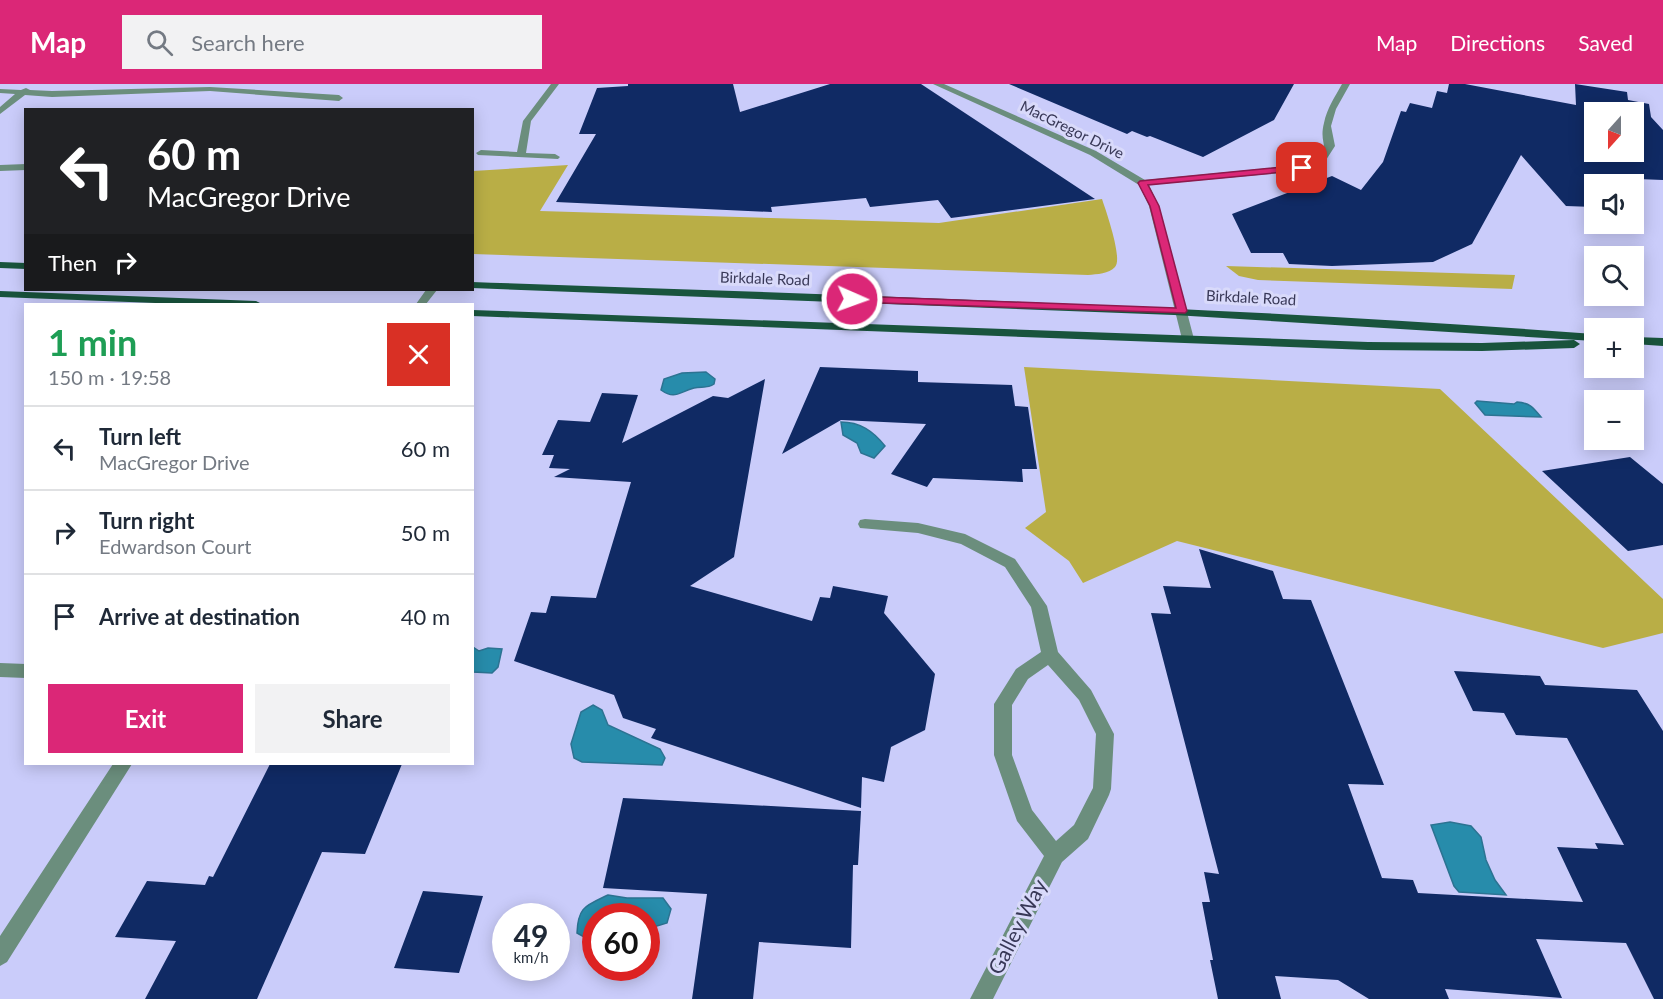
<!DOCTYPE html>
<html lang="en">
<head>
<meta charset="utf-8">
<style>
  :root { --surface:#fff; --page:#f2f2f3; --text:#1f2937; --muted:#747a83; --line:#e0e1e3; --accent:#db2777 }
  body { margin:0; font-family:Lato,sans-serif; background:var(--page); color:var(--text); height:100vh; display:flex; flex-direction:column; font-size:22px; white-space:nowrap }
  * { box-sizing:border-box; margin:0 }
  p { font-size:20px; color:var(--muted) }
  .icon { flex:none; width:33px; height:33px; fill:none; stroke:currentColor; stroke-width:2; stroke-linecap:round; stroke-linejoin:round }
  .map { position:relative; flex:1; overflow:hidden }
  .sheet { position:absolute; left:24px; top:219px; width:450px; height:462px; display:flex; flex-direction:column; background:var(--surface); border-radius:0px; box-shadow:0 3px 15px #0003 }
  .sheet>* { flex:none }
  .guide { position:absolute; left:24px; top:24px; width:450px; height:183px; border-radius:0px; box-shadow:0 3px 15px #0003; background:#202124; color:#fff; overflow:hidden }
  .needle { width:39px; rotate:201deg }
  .fabs { position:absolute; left:1584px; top:18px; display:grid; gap:12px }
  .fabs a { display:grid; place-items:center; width:60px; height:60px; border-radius:0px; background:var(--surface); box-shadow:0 3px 15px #0003; font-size:30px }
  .speed { position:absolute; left:492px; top:819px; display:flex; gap:12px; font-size:30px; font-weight:700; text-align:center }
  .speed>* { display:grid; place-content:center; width:78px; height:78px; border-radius:50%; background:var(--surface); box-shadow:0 3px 15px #0003; line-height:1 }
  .speed small { font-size:15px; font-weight:400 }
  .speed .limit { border:9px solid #d22; background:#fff; color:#111 }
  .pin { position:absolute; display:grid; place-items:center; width:51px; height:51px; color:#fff; margin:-26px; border-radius:12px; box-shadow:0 3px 9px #0006 }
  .me { position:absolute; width:66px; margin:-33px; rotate:92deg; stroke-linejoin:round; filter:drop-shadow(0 0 4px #0008) }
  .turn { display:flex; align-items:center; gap:21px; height:126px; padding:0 24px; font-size:27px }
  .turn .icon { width:78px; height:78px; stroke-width:2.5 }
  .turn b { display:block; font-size:42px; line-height:51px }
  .then { display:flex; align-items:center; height:57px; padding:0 24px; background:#0003; gap:12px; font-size:22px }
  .round { display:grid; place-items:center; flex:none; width:63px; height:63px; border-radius:0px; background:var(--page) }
  .overview { display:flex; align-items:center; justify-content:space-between; height:102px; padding:0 24px }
  h1 { font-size:36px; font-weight:700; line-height:45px; color:#1e9e55 }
  .primary-button { display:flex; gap:12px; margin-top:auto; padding:12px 24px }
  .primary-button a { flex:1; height:69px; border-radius:0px; background:var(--accent); color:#fff; font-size:24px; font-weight:700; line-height:69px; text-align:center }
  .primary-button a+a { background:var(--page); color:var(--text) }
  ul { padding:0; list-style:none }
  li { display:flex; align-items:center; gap:18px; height:84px; padding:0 24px; border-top:2px solid var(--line) }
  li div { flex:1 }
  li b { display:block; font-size:22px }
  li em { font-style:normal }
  header { display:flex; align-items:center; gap:36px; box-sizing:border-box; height:84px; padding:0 30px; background:var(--accent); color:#fff }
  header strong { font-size:28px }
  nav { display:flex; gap:33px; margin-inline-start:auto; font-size:21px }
  .search { width:420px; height:54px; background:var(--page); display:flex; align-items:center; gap:15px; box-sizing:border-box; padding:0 21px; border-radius:0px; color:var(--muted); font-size:22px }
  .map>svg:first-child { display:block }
</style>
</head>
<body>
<header>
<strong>Map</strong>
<div class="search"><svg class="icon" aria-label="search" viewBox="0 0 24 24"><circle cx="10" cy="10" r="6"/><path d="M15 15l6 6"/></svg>Search here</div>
<nav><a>Map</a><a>Directions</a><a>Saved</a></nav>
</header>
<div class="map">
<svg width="1663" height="915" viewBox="0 0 1663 915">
  <rect width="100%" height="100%" fill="#caccfa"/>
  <path fill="#b9ae46" d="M568 81 540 127 939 139 1102 115C1106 127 1123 175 1115 183 1109 190 1097 190 1088 191L473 170V87Z
    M1226 182 1515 191 1512 205 1258 196 1239 192Z
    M1024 283 1440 305 1663 515V549L1603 564 1177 457 1083 499 1069 477 1025 444 1046 428Z"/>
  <path fill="#278cab" stroke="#2c7392" stroke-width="1.5" d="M706 288 715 295 714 300C707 305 701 302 694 304 679 308 675 316 661 306L664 295 682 289Z
    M1477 317 1514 320 1517 318C1530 319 1533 323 1541 333L1485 331 1475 319Z
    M841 338C860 338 873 347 885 362L874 374 861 369 857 359 843 351Z
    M473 563 479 567 488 564 502 565 498 583 492 589 473 588Z
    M593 621 602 626 608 641 660 665 665 674 662 681 582 678 574 674 571 660 581 628Z
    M1450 738 1471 742 1481 753 1486 776 1495 796 1506 811 1459 808 1454 802 1431 741Z
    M608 811 627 814H663L671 825 667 839 647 845 646 832H596L595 859 577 849C578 823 585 822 608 811Z"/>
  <path fill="#102a64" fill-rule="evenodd" d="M628 0H733L740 28 830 0H921L1095 115 951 134 938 116 870 123 866 114 771 123 772 128 556 118 596 50H579L597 4 628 2Z
    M1009 0H1294L1274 36 1203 73 1150 52 1147 53 1132 47 1127 50Z
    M1449 0H1465L1576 21 1575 0 1627 8 1628 16 1649 20 1651 33 1663 46V96L1612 94 1618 100H1594V123L1566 122 1521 71 1472 160 1433 178 1332 182 1289 180 1283 169H1251L1232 130 1332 92 1361 106 1383 78 1401 27 1406 28 1410 19 1432 24 1437 7 1447 9ZM1594 28H1634V68H1594Z
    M820 283 918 287V298L1012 301 1015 322 1028 323 1037 385H1022L1023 398 933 394 927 403 891 390 926 340 841 336 782 370Z
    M765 295 734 473 690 502 812 537 820 513 830 514 833 502 888 512 884 529 935 590 925 646 891 663 884 698 862 693 861 724 651 654 656 645 623 634 614 611 514 577 531 528 546 529 551 512 596 514 631 398 554 393 570 385 549 384 554 371H542L558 336 590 338 602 309 638 311 622 359 713 312 728 314Z
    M1630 373 1663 400V461L1628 467 1542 387Z
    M1199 465 1273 487 1283 515 1311 516 1384 701 1348 700 1382 794 1413 796 1418 809 1583 818 1557 763 1598 765 1595 759 1624 761 1567 654 1516 651 1504 629 1473 627 1454 587 1540 592 1545 601 1637 606 1663 647V915H1654L1626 859 1536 855 1562 914 1445 905 1449 915H1369L1338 896 1275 892 1281 915H1218L1210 876H1213L1202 818H1210L1204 788 1219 790 1151 529 1171 530 1163 502 1211 504Z
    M270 680H402L365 770 322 768 257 915H145L176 857 115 853 147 797 205 801 209 792 213 793Z
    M623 714 861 727 858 781H853L851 864 759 858 753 915H692L707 810 603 804Z
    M423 807 483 812 459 889 394 884Z"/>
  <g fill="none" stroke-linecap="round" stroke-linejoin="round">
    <path fill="#6b8e7d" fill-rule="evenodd" d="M551 0H559L531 37 526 69 555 70 560 73 558 75 478 71 476 69 481 66 517 68 523 37Z
      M933 0H944L1096 67 1145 96 1300 81C1339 63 1317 66 1324 39 1327 24 1335 13 1342 0H1350L1336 25 1331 42 1335 62 1326 76 1302 87 1149 101 1159 122 1194 255 1188 259 1182 255 1149 122 1139 101 1090 71Z
      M210 3 339 11 343 14 339 17 210 7 52 13 25 11 0 30V23L15 10 0 9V5L21 6 26 4 30 6 52 7Z
      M26 80V86L0 87V81Z
      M426 206H437L426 220H416Z
      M865 435 918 439 965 450 1015 475 1047 522 1058 568 1091 606 1114 650 1111 705 1109 711 1088 755 1062 778 993 915H970L1044 772 1017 737 994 671V620L1016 585 1041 568 1031 523 1005 483 961 460 918 449 860 444 858 440 860 436ZM1048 581 1079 616 1096 650 1093 704 1074 741 1056 757 1032 726 1012 671V621L1028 595Z
      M0 579 26 580V594L0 593Z
      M113 680H132L7 878 0 882V852Z"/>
    <path fill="#19543d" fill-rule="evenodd" d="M0 178 26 179V185L0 184Z
      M472 198C847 211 1221 222 1594 250V257L1174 231 472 204Z
      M0 207 256 217 262 220H181L0 213Z
      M472 226 1368 258 1482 259 1574 256 1580 260 1574 264 1482 267 1368 266 472 232Z
      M1634 253 1663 254V262L1634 260Z"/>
  </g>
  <path fill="#db2777" stroke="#8e194d" stroke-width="1.5" d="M1302 81 1306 84 1305 86 1148 101 1159 122 1187 227 1185 229 852 218 847 215 852 212 1176 224 1150 122 1138 99 1140 97Z"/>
  <g text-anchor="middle" stroke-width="6" stroke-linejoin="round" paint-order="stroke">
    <g font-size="15" fill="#383857" stroke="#d9dafa">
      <text transform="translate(1072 46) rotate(26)" y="5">MacGregor Drive</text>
      <text transform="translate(765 195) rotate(2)" y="5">Birkdale Road</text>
      <text transform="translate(1251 214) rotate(3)" y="5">Birkdale Road</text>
    </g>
    <g font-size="21" fill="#383857" stroke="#d9dafa">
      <text transform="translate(1018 843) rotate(-63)" y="7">Galley Way</text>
    </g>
  </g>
</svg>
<div class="fabs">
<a><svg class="needle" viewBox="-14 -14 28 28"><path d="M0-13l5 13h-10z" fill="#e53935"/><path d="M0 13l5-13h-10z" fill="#747a83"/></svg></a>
<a><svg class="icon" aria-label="sound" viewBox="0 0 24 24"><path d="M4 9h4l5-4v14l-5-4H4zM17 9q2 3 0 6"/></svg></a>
<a><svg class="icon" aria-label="search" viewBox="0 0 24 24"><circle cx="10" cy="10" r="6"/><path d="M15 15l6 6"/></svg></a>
<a>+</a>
<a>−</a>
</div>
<div class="speed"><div>49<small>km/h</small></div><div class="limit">60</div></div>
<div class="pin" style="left:1302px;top:84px;background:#d93025"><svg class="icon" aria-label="arrive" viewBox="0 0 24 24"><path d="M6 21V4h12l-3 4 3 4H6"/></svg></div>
<svg class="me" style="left:852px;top:215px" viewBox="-20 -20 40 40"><circle r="17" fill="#db2777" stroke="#fff" stroke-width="3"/><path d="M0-11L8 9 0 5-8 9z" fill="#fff"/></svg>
<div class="guide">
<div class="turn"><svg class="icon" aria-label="left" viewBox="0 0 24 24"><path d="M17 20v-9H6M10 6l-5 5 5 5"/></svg><div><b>60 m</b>MacGregor Drive</div></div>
<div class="then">Then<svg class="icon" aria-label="right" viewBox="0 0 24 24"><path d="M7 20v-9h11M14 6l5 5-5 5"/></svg></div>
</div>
<section class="sheet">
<div class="overview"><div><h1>1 min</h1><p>150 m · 19:58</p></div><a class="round" style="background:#d93025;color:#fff"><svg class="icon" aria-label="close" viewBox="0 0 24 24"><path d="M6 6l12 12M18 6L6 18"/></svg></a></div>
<ul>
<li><svg class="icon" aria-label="left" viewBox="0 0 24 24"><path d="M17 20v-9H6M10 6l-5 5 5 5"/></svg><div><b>Turn left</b><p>MacGregor Drive</p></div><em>60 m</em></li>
<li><svg class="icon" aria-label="right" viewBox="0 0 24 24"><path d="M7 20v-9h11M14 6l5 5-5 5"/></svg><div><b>Turn right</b><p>Edwardson Court</p></div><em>50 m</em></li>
<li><svg class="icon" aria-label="arrive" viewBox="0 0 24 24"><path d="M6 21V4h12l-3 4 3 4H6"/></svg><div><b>Arrive at destination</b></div><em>40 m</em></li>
</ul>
<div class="primary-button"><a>Exit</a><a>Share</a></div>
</section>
</div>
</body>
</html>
